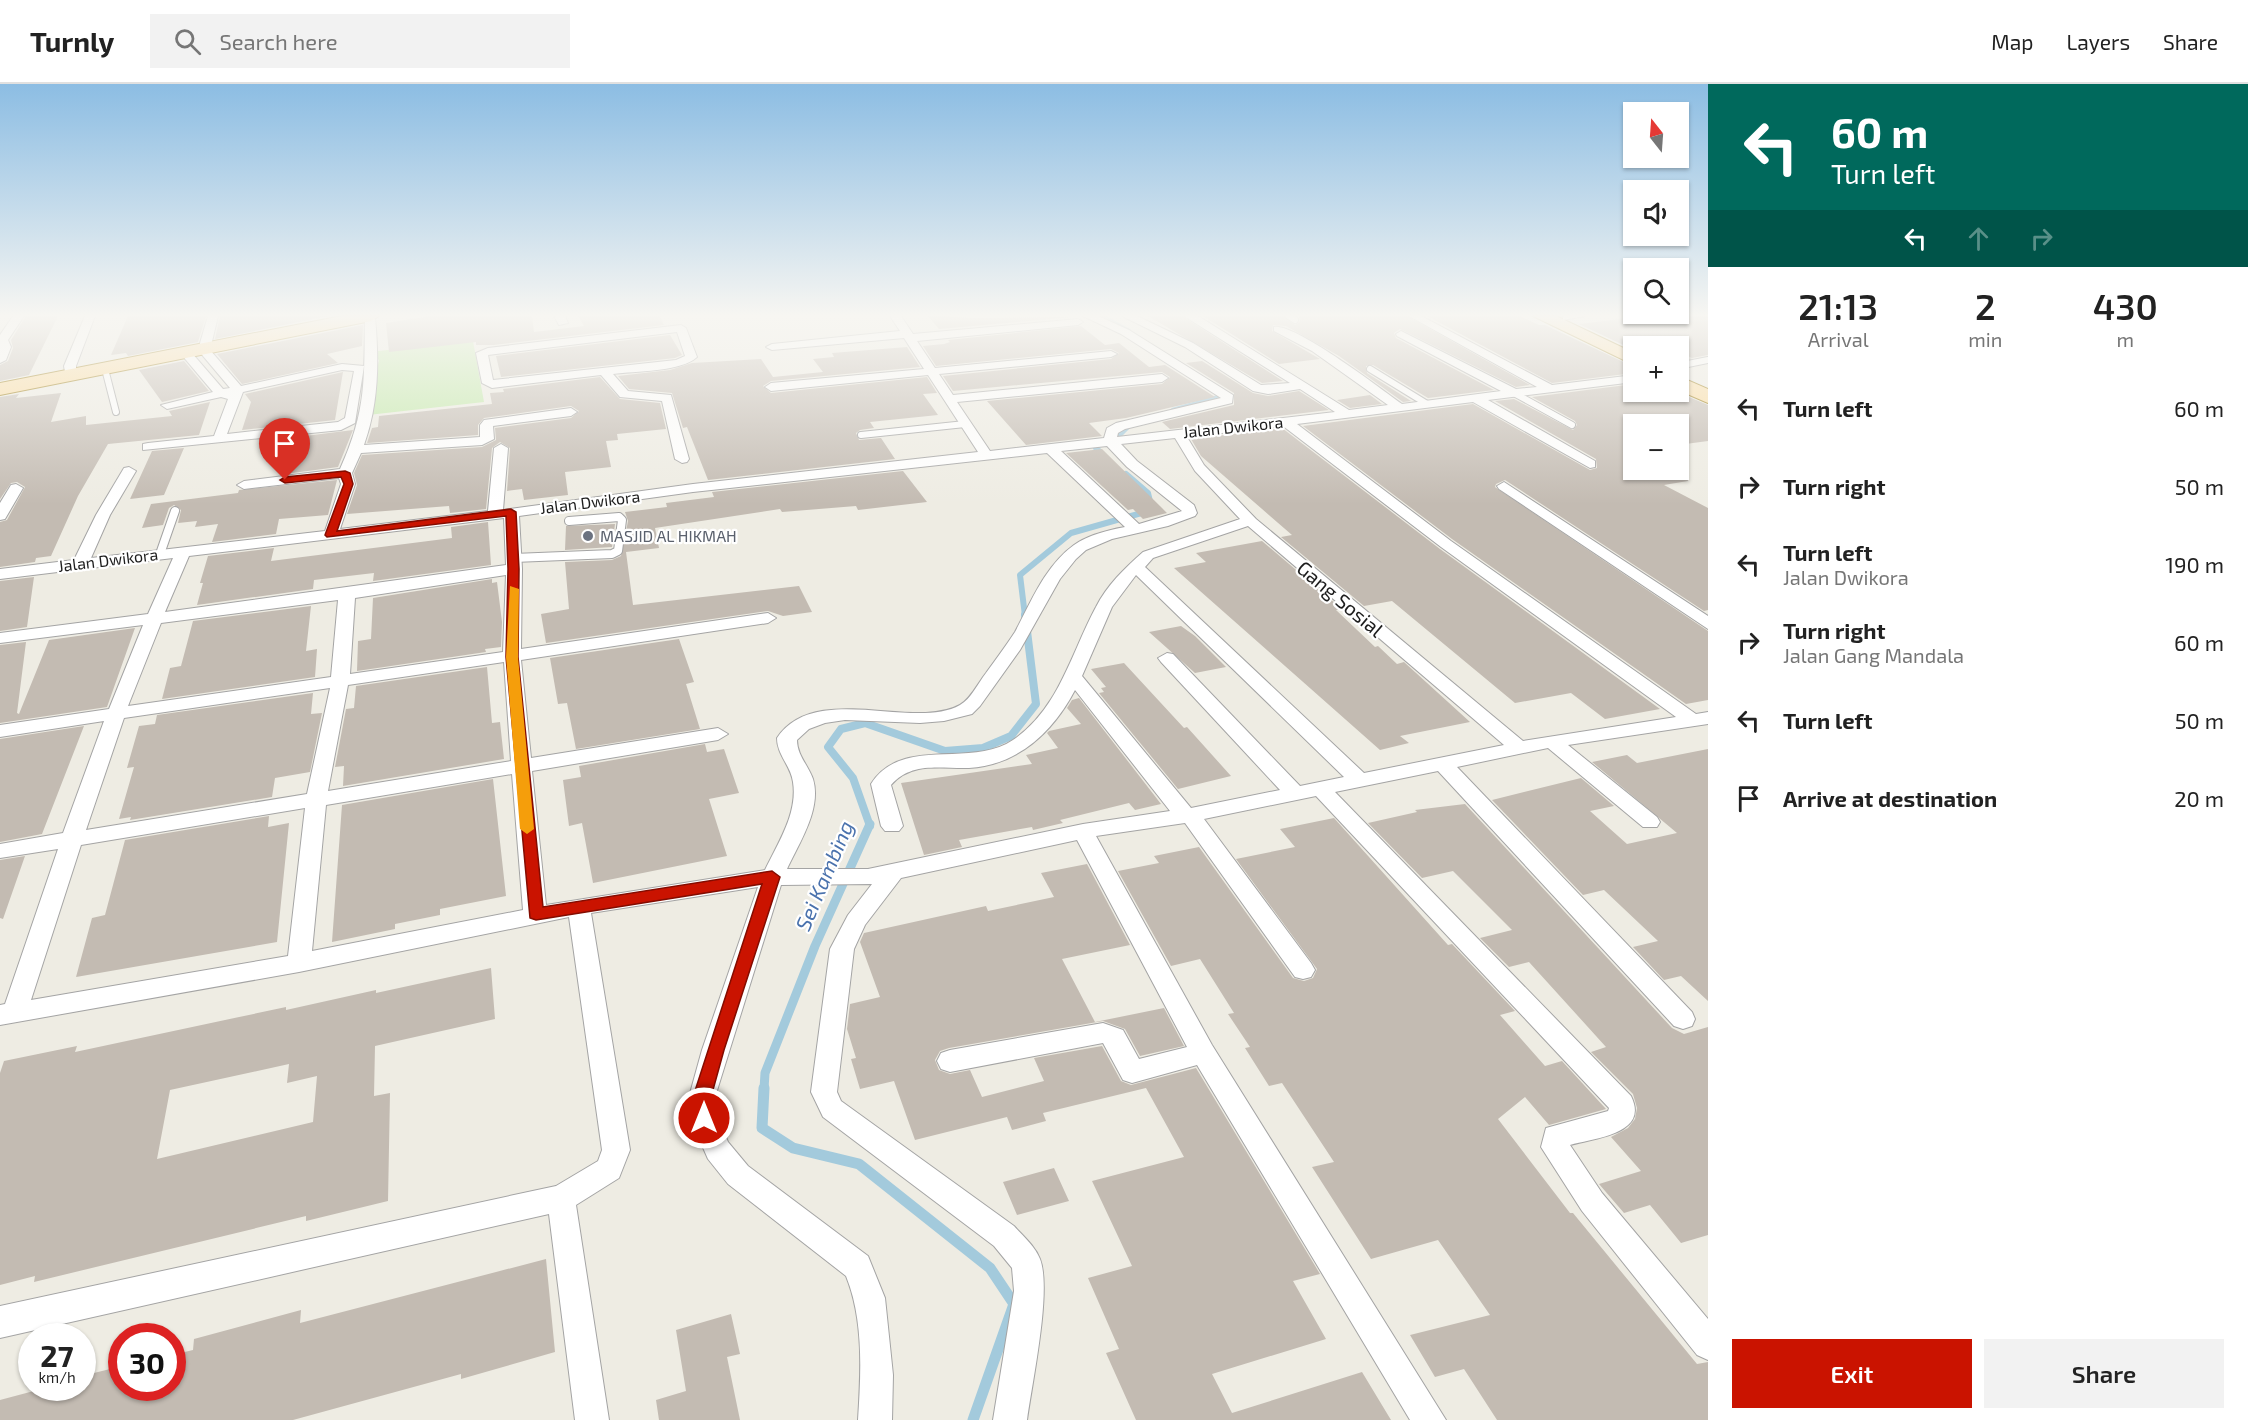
<!DOCTYPE html>
<html lang="en">
<head>
<meta charset="utf-8">
<style>
  :root { --surface:#fff; --page:#f2f2f2; --text:#222; --muted:#767676; --line:#e0e0e0; --accent:#ca1300 }
  body { margin:0; font-family:"Exo 2",sans-serif; background:var(--page); color:var(--text); height:100vh; display:flex; flex-direction:column; font-size:22px; white-space:nowrap }
  * { box-sizing:border-box; margin:0 }
  p { font-size:20px; color:var(--muted) }
  .icon { flex:none; width:33px; height:33px; fill:none; stroke:currentColor; stroke-width:2; stroke-linecap:round; stroke-linejoin:round }
  .map { position:relative; flex:1; overflow:hidden }
  .drawer { display:flex; flex-direction:column; background:var(--surface); width:540px }
  .drawer>* { flex:none }
  .top-card { background:#00695c; color:#fff; overflow:hidden }
  .needle { width:39px; rotate:343deg }
  .tools { position:absolute; left:1623px; top:18px; display:grid; gap:12px }
  .tools a { display:grid; place-items:center; width:66px; height:66px; border-radius:0px; background:var(--surface); box-shadow:0 2px 4px #0004; font-size:30px }
  .speed { position:absolute; left:18px; top:1239px; display:flex; gap:12px; font-size:30px; font-weight:700; text-align:center }
  .speed>* { display:grid; place-content:center; width:78px; height:78px; border-radius:50%; background:var(--surface); box-shadow:0 2px 4px #0004; line-height:1 }
  .speed small { font-size:15px; font-weight:400 }
  .speed .limit { border:9px solid #d22; background:#fff; color:#111 }
  .pin { position:absolute; display:grid; place-items:center; width:51px; height:51px; color:#fff; margin:-62px -26px; border-radius:50% 50% 50% 0; rotate:-45deg; box-shadow:0 0 6px #0007 }
  .pin .icon { rotate:45deg }
  .me { position:absolute; width:66px; margin:-33px; rotate:0deg; stroke-linejoin:round; filter:drop-shadow(0 0 4px #0008) }
  .turn { display:flex; align-items:center; gap:21px; height:126px; padding:0 24px; font-size:27px }
  .turn .icon { width:78px; height:78px; stroke-width:2.5 }
  .turn b { display:block; font-size:42px; line-height:51px }
  .lanes { display:flex; align-items:center; height:57px; padding:0 24px; background:#0003; justify-content:center; gap:30px; direction:ltr }
  .lanes .off { opacity:.35 }
  .eta { display:flex; justify-content:space-evenly; align-items:center; height:102px; text-align:center }
  .eta b { font-size:36px; font-weight:600; line-height:42px }
  .button { display:flex; gap:12px; margin-top:auto; padding:12px 24px }
  .button a { flex:1; height:69px; border-radius:0px; background:var(--accent); color:#fff; font-size:24px; font-weight:600; line-height:69px; text-align:center }
  .button a+a { background:var(--page); color:var(--text) }
  ul { padding:0; list-style:none }
  li { display:flex; align-items:center; gap:18px; height:78px; padding:0 24px }
  li div { flex:1 }
  li b { display:block; font-size:22px }
  li em { font-style:normal }
  header { display:flex; align-items:center; gap:36px; box-sizing:border-box; height:84px; padding:0 30px; background:var(--surface); border-bottom:2px solid var(--line) }
  header strong { font-size:28px }
  nav { display:flex; gap:33px; margin-inline-start:auto; font-size:21px }
  .search { width:420px; height:54px; background:var(--page); display:flex; align-items:center; gap:15px; box-sizing:border-box; padding:0 21px; border-radius:0px; color:var(--muted); font-size:22px }
  main { display:flex; flex:1; min-height:0 }
  .map>svg:first-child { display:block }
</style>
</head>
<body>
<header>
<strong>Turnly</strong>
<div class="search"><svg class="icon" aria-label="search" viewBox="0 0 24 24"><circle cx="10" cy="10" r="6"/><path d="M15 15l6 6"/></svg>Search here</div>
<nav><a>Map</a><a>Layers</a><a>Share</a></nav>
</header>
<main>
<div class="map">
<svg width="1708" height="1336" viewBox="0 0 1708 1336">
  <rect width="100%" height="100%" fill="#eeece3"/>
  <path fill="#c2e9a8" d="M473 257 484 318 368 331 379 276 369 268Z"/>
  <g fill="none" stroke-linecap="round" stroke-linejoin="round">
    <path stroke="#a3cadc" stroke-width="4.5" d="M1101 232 1129 247
      M1173 326 1226 311
      M1098 366 1094 362 1116 355 1133 338"/>
    <path stroke="#a3cadc" stroke-width="6" d="M1096 364 1103 371
      M1025 532 1020 491 1071 449 1152 426 1148 409 1126 390"/>
    <path stroke="#a3cadc" stroke-width="8" d="M870 742 853 694 828 663 841 645 865 639 945 667 983 664 1011 652 1036 620 1025 531"/>
    <path stroke="#a3cadc" stroke-width="9" d="M764 1005 765 989 815 862 870 740"/>
    <path stroke="#a3cadc" stroke-width="11" d="M764 1004 762 1044 793 1064 859 1080 990 1184 1014 1220 973 1336"/>
  </g>
  <path fill="#c3bbb2" fill-rule="evenodd" d="M26 232H58L29 291 0 297V281L8 277 13 264 11 256Z
    M128 232H206L198 258 128 272 126 269 111 271Z
    M220 232H328L215 255Z
    M431 232H532L534 248 584 242 578 232H660L664 241 494 261H476V258L389 268 386 239Z
    M928 232 977 234 1073 233 939 245Z
    M1148 232H1182L1283 297 1262 299Z
    M1203 232H1284L1295 241 1300 238 1299 232H1407L1530 301 1516 303 1400 245 1394 249 1396 254 1494 306 1428 314 1373 281 1366 282 1367 289 1411 317 1403 318 1339 272 1286 242 1273 241 1272 247 1320 275 1279 280Z
    M1427 232H1520L1539 241H1545L1634 283 1628 284 1634 289 1552 299Z
    M1646 232H1708V271L1692 274 1678 268V262H1634V266L1579 240Z
    M363 241 362 262 327 270 338 279 242 300 217 270Z
    M1081 242 1105 261 1119 259 1149 283 1165 281 1215 313 1126 334 1089 339 1102 352 1026 361 987 317 1162 300 1170 293 1162 288 953 307 943 292 1111 275 1119 269 1111 265 936 282 923 262 944 260 950 258 948 256Z
    M670 251 682 271 675 274 501 293 496 272Z
    M907 263 920 283 771 297 763 302 771 309 927 293 937 309 923 310 938 331 870 338 874 344 860 346 856 349 859 356 881 354 895 375 708 396 687 343 683 344 672 309 629 305 618 292 670 286 692 279 761 275 773 293 823 288 813 275 834 273 832 269Z
    M184 277 209 307 162 318 139 286Z
    M1202 277 1253 309 1268 312 1299 307 1329 326 1170 345 1162 338 1234 321V309L1186 279Z
    M343 288 335 336 242 346 251 318 245 310Z
    M600 293 620 315 660 319 666 345 617 350 618 356 606 357 611 383 565 388 568 411 524 416 522 405 507 407 510 364 500 358 492 364 486 425 450 429 449 422 347 430 357 401 354 389 362 371 482 363 496 356 495 344 571 334 579 327 571 322 484 334 478 341V351L367 359 372 344 378 343 379 332 492 320 490 309 504 308 503 305Z
    M1634 300V308H1677L1708 321V357L1678 361V335L1634 340V386H1687L1688 397 1664 401 1708 424V526L1704 527 1505 396 1496 400 1495 403 1708 547V616L1686 620 1452 455 1303 342 1473 320 1590 386 1597 384 1596 375 1495 317 1514 315 1573 346 1577 341 1575 337 1532 313Z
    M61 309 51 338 86 332V341L172 332 169 327 210 318 199 351 108 360 78 412 51 472 36 474 35 478 0 483V438L7 436 25 403 17 398 11 399 0 415V313L19 310 16 314Z
    M1370 311 1382 320 1350 324 1337 316Z
    M1282 344 1440 465 1660 625 1605 635 1571 609 1515 619 1392 517 1364 522 1281 453 1292 451 1201 372 1191 355Z
    M353 346 338 383 285 390 297 353Z
    M184 364 164 411 130 415 152 367Z
    M1102 365 1160 422 1167 429 1143 435 1133 425 1128 426 1066 369Z
    M903 387 927 418 858 426 856 422 782 428 780 425 655 444 659 464 626 468 633 521 799 502 812 528 783 532 768 527 546 559 541 530 569 525 565 478 612 476 621 472 628 437 625 428 667 423 666 419 714 413 712 408Z
    M337 396 328 431 279 435 276 450 212 458 218 440 195 443 197 437 178 439 181 426 174 421 169 424 163 441 142 444 151 420 238 409 239 406Z
    M488 438 491 481 373 497 374 489 314 496 313 505 197 521 203 499H200L208 472 274 464 271 477 452 454 451 443Z
    M615 440 612 463 565 466 566 442Z
    M1262 457 1342 525 1336 526 1375 563 1378 562 1397 580 1404 578 1470 638 1400 652 1409 659 1380 666 1174 484 1206 478 1196 469Z
    M34 493 27 543 0 547V497Z
    M492 495V499L497 498 502 538 501 563 485 565 486 568 357 587 358 557 371 555 373 514Z
    M311 522 306 567 317 565 315 593 162 615 170 584 181 582 193 537Z
    M1181 542 1195 552 1226 583 1195 589 1149 548Z
    M135 544 107 623 0 639V561L26 558 17 629 19 630 49 556Z
    M679 555 694 598 686 600 700 645 576 665 567 619 558 620 550 574Z
    M1124 579 1184 644 1187 643 1231 692 1178 705 1099 609 1104 608 1101 604 1106 603 1091 585Z
    M487 583 492 639 500 638 504 675 343 702 344 682 335 683 346 625 354 624 356 602Z
    M313 609 311 630 322 629 310 688 275 694 272 713 130 736 131 733 119 735 134 683 127 684 139 642 155 640 157 631Z
    M1079 614 1161 720 1135 726 1129 719 1060 736 1063 739 1033 746 1032 743 959 756 962 763 924 771 901 699 1032 680 1026 671 1058 664 1047 649 1049 647 1081 640 1067 624 1072 616Z
    M84 642 42 750 0 758V655Z
    M705 660 707 668 724 665 739 709 709 715 727 772 593 799 582 739 569 742 563 696 581 693 579 682Z
    M1708 665V917L1681 892 1664 896 1633 863 1658 857 1604 806 1583 811 1492 716 1581 694 1614 722 1590 727 1627 760 1677 749 1592 678 1627 671 1637 679Z
    M493 695 506 812 440 825V831L395 840V845L332 858 342 721Z
    M1465 720 1672 944 1684 950 1708 943V1151L1681 1159 1650 1121 1624 1129 1599 1100 1641 1087 1611 1053 1628 1044 1635 1035 1637 1024 1633 1010 1591 968 1606 963 1529 878 1509 883 1480 854 1512 846 1453 787 1422 794 1368 739 1417 728 1415 726Z
    M269 732 268 743 289 739 277 858 76 893 92 834 105 831 125 756Z
    M1334 734 1448 861 1452 860 1515 927 1500 931 1545 982 1562 977 1606 1025 1549 1041 1525 1013 1498 1035 1570 1129H1573L1697 1280 1708 1278V1336H1497L1464 1285 1435 1293 1410 1251 1490 1231 1438 1156 1371 1175 1312 1083 1334 1078 1282 999 1269 1002 1245 964 1250 963 1228 930 1234 929 1200 875 1171 882 1118 787 1159 779 1154 772 1199 763 1293 894 1304 897 1313 894 1317 885 1236 775 1295 763 1280 745Z
    M25 772 3 835 0 834V776Z
    M1087 780 1130 861 1062 875 1095 938 1164 924 1184 962 1140 972 1125 945 1103 937 949 964 940 967 935 976 939 986 950 990 970 986 982 1013 1044 997 1034 974 1102 962 1121 997 1131 1001 1196 984 1320 1190 1293 1197 1326 1255 1212 1290 1232 1329 1362 1288 1391 1336H1136L1106 1269 1119 1265 1088 1194 1132 1182 1092 1097 1184 1073 1146 1004 1043 1029 1046 1037 1012 1046 1007 1033 915 1056 894 997 860 1005 851 975 856 974 847 945 850 920 880 913 860 858 864 849 986 822 988 827 1054 813 1041 789Z
    M491 884 495 935 375 962 374 1012 390 1009 388 1117 306 1137V1132L34 1198 35 1192 0 1201V989L4 977 77 962 75 968 286 923V926L376 906V909ZM289 980 287 999 317 992 313 1038 157 1075 170 1006Z
    M1054 1084 1069 1117 1017 1131 1003 1098Z
    M546 1175 555 1268 461 1295V1290L293 1336H0V1316L45 1304H82V1292L110 1285 109 1288 122 1285V1304H172V1271L193 1266 194 1255 301 1226 300 1239Z
    M731 1230 740 1270 727 1273 740 1336H659L656 1316 686 1307 676 1246Z"/>
  <g fill="none" stroke-linecap="round" stroke-linejoin="round">
    <g stroke="#a4a4a4" stroke-width="8">
      <path id="lane-far1" d="M1289 232 1295 236
        M1678 282 1708 276
        M105 285 116 328
        M1370 285 1427 320
        M1514 309 1572 341
        M861 351 965 340"/>
    </g>
    <g stroke="#a4a4a4" stroke-width="10">
      <path id="lane" d="M160 470 175 427
        M514 474 612 470 618 467 622 436 619 433 569 437"/>
    </g>
    <g stroke="#a4a4a4" stroke-width="2">
      <path id="street" d="M13 232H24L8 256 11 263 6 276 0 279V251Z
        M85 232H95L76 282V292L66 294 64 282Z
        M208 232H218L210 266 241 302 342 280 364 282 355 339 341 346 143 366V360L148 359 214 352 228 315 221 313 167 325 161 321 213 308 181 270 187 267 191 268 223 305 230 304 198 266ZM342 286 354 287 345 334 338 338 227 350 243 308Z
        M365 232 375 233C379 277 379 319 364 361L480 353V341L484 336 571 324 577 328 571 332 493 342 494 355 482 361 361 369 352 389 355 400 340 445 488 427 494 364 501 360 508 364 503 426 693 400 978 368 928 291 771 307 765 303 771 299 924 285 904 254 772 266 766 263 772 260 900 247 890 232H901L913 250 1078 235 1083 238 1078 241 917 257 935 284 1111 267 1117 270 1111 273 939 290 953 311 1162 290 1168 294 1162 298 957 318 990 367 1104 354 1107 344 1116 339 1221 314 1121 250 1083 232H1098L1129 246 1233 311 1232 319 1125 345 1118 349 1117 353 1335 328 1300 305 1268 310 1253 307 1185 263 1122 232H1137L1193 259 1261 301 1290 299 1184 232H1198L1349 326 1388 321 1312 267 1274 247V243C1295 239 1381 305 1402 320L1501 307 1397 252 1396 250 1401 247 1516 305 1537 303 1409 232H1421L1552 301 1634 291V298L1488 316 1595 377V383L1590 384 1473 318 1297 340 1451 457 1696 630 1708 628V640L1568 661 1657 733 1660 738 1657 743H1643L1548 664 1457 683 1692 928 1695 935 1692 942 1683 945 1674 942 1438 687 1335 708 1631 1012C1650 1050 1595 1054 1570 1061L1602 1109 1708 1235V1276L1697 1271 1582 1127 1541 1063 1546 1044 1608 1027 1609 1024 1316 712 1204 735 1311 879 1315 886 1311 893 1303 895 1295 893 1185 739 1096 752 1212 961 1446 1336H1410L1197 981 1132 999 1123 996 1103 959 950 988 941 985 937 977 941 969 950 966 1103 939 1123 946 1139 975 1187 963 1077 756 901 794 865 841 854 865 837 1008 841 1017 1014 1142C1023 1152 1035 1162 1040 1175 1052 1206 1032 1299 1027 1336H993L1014 1207 1012 1184 994 1162 823 1033 811 1008 830 865 848 831 872 800 781 801 715 1013 718 1034 728 1058 748 1082 868 1172 885 1214 893 1291 892 1336H858C861 1289 864 1236 846 1192L728 1100 708 1075 690 1034 689 1013 702 966 758 803 591 829 630 1066 619 1094 576 1121 609 1336H575L549 1130 0 1254V1222L556 1102 598 1077 602 1066 569 833 299 888 0 941V921L5 920 58 765 0 774V760L63 749 104 637 0 653V641L109 625 143 541 0 559V549L148 530 173 474 0 495V485L74 476 96 431 124 384 129 383 136 387 110 431 91 474 325 447 341 400 339 394 244 405 237 401 244 397 340 385C367 326 364 295 365 232ZM1283 342 1441 463 1676 633 1523 657 1256 435 1204 381 1187 353ZM1175 354 1195 387 1240 435 1143 468C1125 484 1107 501 1096 523 1071 569 1059 625 1013 656 970 685 902 651 871 700L881 742 885 747H899L903 742 891 701C912 677 941 685 969 684 1018 681 1053 648 1075 606L1170 727 1083 740 868 785H787C799 759 822 725 813 695 808 681 797 671 797 656L809 645 825 639 845 636 920 639 944 637 972 630 980 622 1020 566 1060 495 1076 475 1086 466 1112 455 1168 442 1195 432 1197 429 1194 421 1137 377 1121 360ZM1107 362 1127 383 1182 427 1139 440 1061 367ZM1047 369 1125 443C1108 446 1088 451 1074 461 1045 482 1031 518 1015 548 1006 562 996 575 986 589 978 599 971 615 960 621 914 647 815 597 777 654 777 671 791 682 793 698 798 729 778 759 765 786L546 821 532 687 718 656 728 650 718 644 531 674 521 576 768 539 776 534 768 529 521 565 522 485 519 432 693 408ZM504 434 506 481 165 528 189 472ZM1248 442 1504 661 1364 689 1145 483 1153 474ZM506 491 503 568 350 590 355 514ZM1136 491 1344 693 1300 702 1173 570 1167 569 1158 574 1161 578 1280 706 1191 724 1082 592 1112 523ZM338 516 331 593 128 622 161 539ZM504 578 511 677 328 707 348 601ZM330 604 307 710 86 746 124 634ZM512 690 523 826 312 867 326 721ZM305 724 288 872 31 916 81 761Z
        M554 232H565L568 239 559 241Z
        M1563 232H1585L1563 236Z
        M681 241 686 244 697 273C681 288 635 287 613 290L628 307 671 311 689 375 687 378 682 379 675 375 662 317 620 313 601 291 492 304 482 299 476 269 488 264ZM677 248 685 272 676 276 493 296 488 271Z
        M1504 398 1708 532V545L1499 405 1497 402Z
        M16 400 23 404 5 435 0 436V419L11 401Z"/>
    </g>
    <g stroke="#967300" stroke-width="2">
      <path id="primary" d="M342 232H379L371 237 0 311V299Z
        M1533 232H1556L1634 269V281Z
        M1678 292 1708 305V319L1678 306Z"/>
    </g>
    <use href="#lane-far1" stroke="#fff" stroke-width="6"/>
    <use href="#lane" stroke="#fff" stroke-width="8"/>
    <use href="#street" fill="#fff" fill-rule="evenodd"/>
    <use href="#primary" fill="#fcdb9b" fill-rule="evenodd"/>
  </g>
  <linearGradient id="sky" x2="0" y2="1"><stop stop-color="#8cbde3"/><stop offset="0.55" stop-color="#f7f6f2"/><stop offset="1" stop-color="#f7f6f2" stop-opacity="0"/></linearGradient>
  <rect width="1708" height="420" fill="url(#sky)"/>
  <path fill="#ca1300" stroke="#830c00" stroke-width="1.5" d="M345 387 350 389 353 400 337 447 511 425 516 428 519 485 518 573 543 823 772 787 780 793 724 966 711 1013 714 1034 711 1040 704 1043 698 1040 693 1013 762 800 536 836 530 834 506 573 508 485 506 432 327 453 325 451 344 400 341 393 285 399 280 396 285 393Z"/>
  <path fill="#f59e0b" d="M510 502 519 505 518 573 534 745 527 750 520 745 506 573Z"/>
  <circle fill="#6b7280" stroke="#fff" stroke-width="2" cx="588" cy="452" r="6"/>
  <g text-anchor="middle" stroke-width="4.5" stroke-linejoin="round" paint-order="stroke">
    <g font-size="16" fill="#1d1d1d" stroke="#fff">
      <text transform="translate(1233 343) rotate(-6)" y="6">Jalan Dwikora</text>
      <text transform="translate(590 418) rotate(-7)" y="6">Jalan Dwikora</text>
      <text transform="translate(108 476) rotate(-7)" y="6">Jalan Dwikora</text>
    </g>
    <g font-size="16" fill="#5b616d" stroke="#fff" text-anchor="start">
      <text x="600" y="458">MASJID AL HIKMAH</text>
    </g>
    <g font-size="20" fill="#1d1d1d" stroke="#fff">
      <text transform="translate(1340 515) rotate(40)" y="7">Gang Sosial</text>
    </g>
    <g font-size="21" font-style="italic" fill="#4a72ad" stroke="#fff">
      <text transform="translate(825 792) rotate(-67)" y="7">Sei Kambing</text>
    </g>
  </g>
</svg>
<div class="tools">
<a><svg class="needle" viewBox="-14 -14 28 28"><path d="M0-13l5 13h-10z" fill="#e53935"/><path d="M0 13l5-13h-10z" fill="#767676"/></svg></a>
<a><svg class="icon" aria-label="sound" viewBox="0 0 24 24"><path d="M4 9h4l5-4v14l-5-4H4zM17 9q2 3 0 6"/></svg></a>
<a><svg class="icon" aria-label="search" viewBox="0 0 24 24"><circle cx="10" cy="10" r="6"/><path d="M15 15l6 6"/></svg></a>
<a>+</a>
<a>−</a>
</div>
<div class="speed"><div>27<small>km/h</small></div><div class="limit">30</div></div>
<div class="pin" style="left:285px;top:396px;background:#d93025"><svg class="icon" aria-label="arrive" viewBox="0 0 24 24"><path d="M6 21V4h12l-3 4 3 4H6"/></svg></div>
<svg class="me" style="left:704px;top:1034px" viewBox="-20 -20 40 40"><circle r="17" fill="#ca1300" stroke="#fff" stroke-width="3"/><path d="M0-11L8 9 0 5-8 9z" fill="#fff"/></svg>
</div>
<section class="drawer">
<div class="top-card">
<div class="turn"><svg class="icon" aria-label="left" viewBox="0 0 24 24"><path d="M17 20v-9H6M10 6l-5 5 5 5"/></svg><div><b>60 m</b>Turn left</div></div>
<div class="lanes"><svg class="icon" aria-label="left" viewBox="0 0 24 24"><path d="M17 20v-9H6M10 6l-5 5 5 5"/></svg><svg class="icon off" aria-label="ahead" viewBox="0 0 24 24"><path d="M12 20V5M6 11l6-6 6 6"/></svg><svg class="icon off" aria-label="right" viewBox="0 0 24 24"><path d="M7 20v-9h11M14 6l5 5-5 5"/></svg></div>
</div>
<div class="eta">
<div><b>21:13</b><p>Arrival</p></div>
<div><b>2</b><p>min</p></div>
<div><b>430</b><p>m</p></div>
</div>
<ul>
<li><svg class="icon" aria-label="left" viewBox="0 0 24 24"><path d="M17 20v-9H6M10 6l-5 5 5 5"/></svg><div><b>Turn left</b></div><em>60 m</em></li>
<li><svg class="icon" aria-label="right" viewBox="0 0 24 24"><path d="M7 20v-9h11M14 6l5 5-5 5"/></svg><div><b>Turn right</b></div><em>50 m</em></li>
<li><svg class="icon" aria-label="left" viewBox="0 0 24 24"><path d="M17 20v-9H6M10 6l-5 5 5 5"/></svg><div><b>Turn left</b><p>Jalan Dwikora</p></div><em>190 m</em></li>
<li><svg class="icon" aria-label="right" viewBox="0 0 24 24"><path d="M7 20v-9h11M14 6l5 5-5 5"/></svg><div><b>Turn right</b><p>Jalan Gang Mandala</p></div><em>60 m</em></li>
<li><svg class="icon" aria-label="left" viewBox="0 0 24 24"><path d="M17 20v-9H6M10 6l-5 5 5 5"/></svg><div><b>Turn left</b></div><em>50 m</em></li>
<li><svg class="icon" aria-label="arrive" viewBox="0 0 24 24"><path d="M6 21V4h12l-3 4 3 4H6"/></svg><div><b>Arrive at destination</b></div><em>20 m</em></li>
</ul>
<div class="button"><a>Exit</a><a>Share</a></div>
</section>
</main>
</body>
</html>
